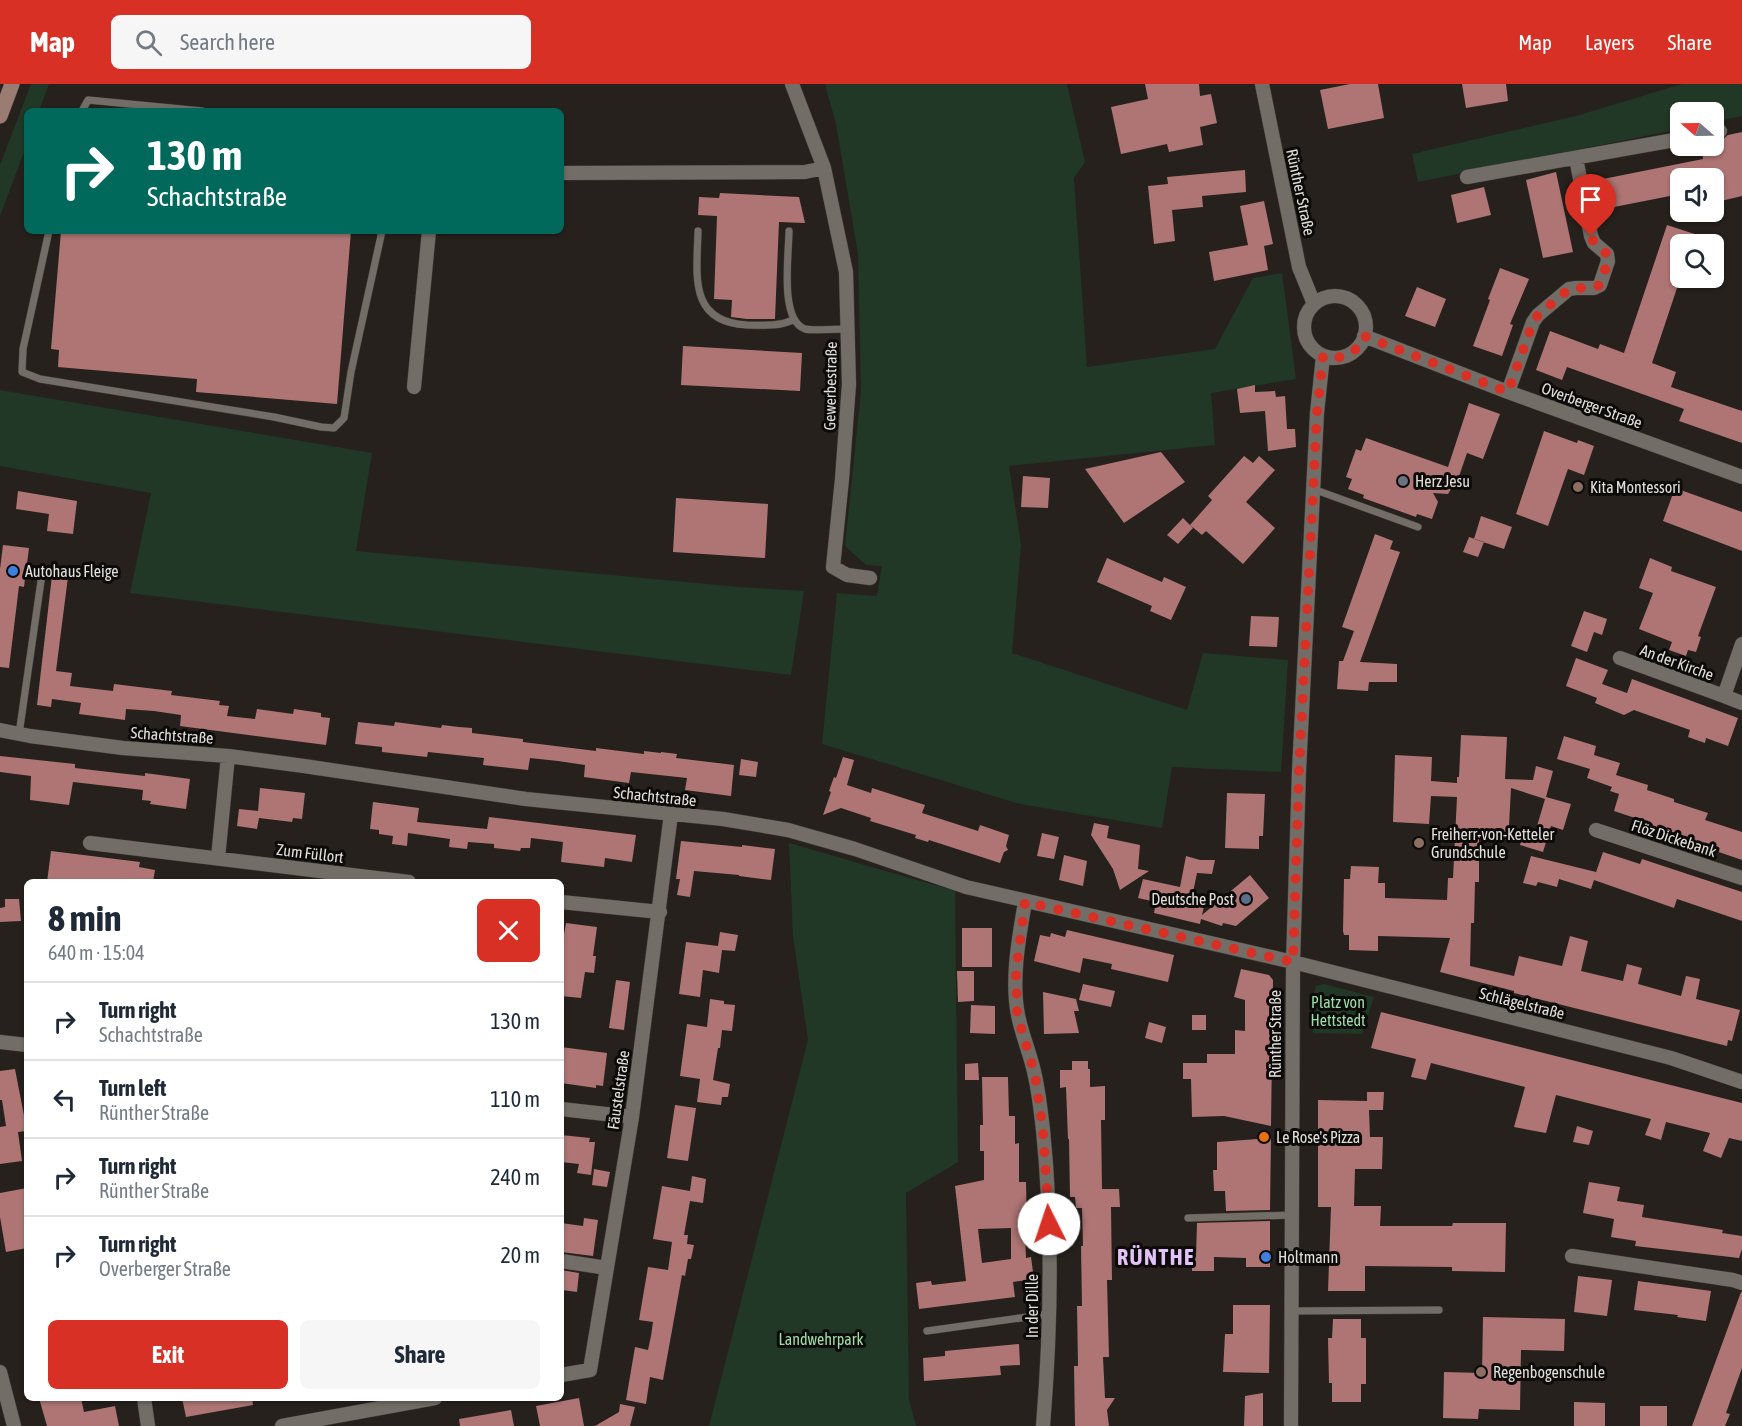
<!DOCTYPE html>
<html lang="en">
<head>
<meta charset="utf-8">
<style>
  :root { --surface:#fff; --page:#f6f6f7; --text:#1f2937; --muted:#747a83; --line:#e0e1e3; --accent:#d93025 }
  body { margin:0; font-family:"Asap Condensed",sans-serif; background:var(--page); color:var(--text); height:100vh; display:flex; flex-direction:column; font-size:22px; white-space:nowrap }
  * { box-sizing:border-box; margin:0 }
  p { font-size:20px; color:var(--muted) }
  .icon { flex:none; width:33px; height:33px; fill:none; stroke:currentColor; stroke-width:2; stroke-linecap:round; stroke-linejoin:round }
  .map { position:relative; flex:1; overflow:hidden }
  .details { position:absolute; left:24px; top:795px; width:540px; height:522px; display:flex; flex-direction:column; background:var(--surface); border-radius:9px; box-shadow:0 2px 4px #0004 }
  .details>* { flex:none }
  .top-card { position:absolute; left:24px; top:24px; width:540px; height:126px; border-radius:9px; box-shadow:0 2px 4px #0004; background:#00695c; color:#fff; overflow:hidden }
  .needle { width:39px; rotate:290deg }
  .tools { position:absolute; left:1670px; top:18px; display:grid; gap:12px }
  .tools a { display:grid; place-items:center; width:54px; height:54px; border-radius:9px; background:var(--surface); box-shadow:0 2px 4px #0004; font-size:30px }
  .pin { position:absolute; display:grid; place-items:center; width:51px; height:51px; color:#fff; margin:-62px -26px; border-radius:50% 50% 50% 0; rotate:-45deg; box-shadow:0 0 6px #0007 }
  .pin .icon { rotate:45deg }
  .me { position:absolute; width:66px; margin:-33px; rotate:356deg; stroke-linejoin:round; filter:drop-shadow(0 0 4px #0008) }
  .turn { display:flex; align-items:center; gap:21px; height:126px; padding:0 24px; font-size:27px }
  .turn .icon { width:78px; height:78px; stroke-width:2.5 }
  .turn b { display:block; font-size:42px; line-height:51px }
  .round { display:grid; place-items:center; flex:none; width:63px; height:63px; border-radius:9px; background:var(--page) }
  .summary { display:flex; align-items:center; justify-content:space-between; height:102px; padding:0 24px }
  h1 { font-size:36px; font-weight:700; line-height:45px }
  .primary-button { display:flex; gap:12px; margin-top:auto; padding:12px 24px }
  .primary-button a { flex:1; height:69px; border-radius:9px; background:var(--accent); color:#fff; font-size:24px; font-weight:700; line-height:69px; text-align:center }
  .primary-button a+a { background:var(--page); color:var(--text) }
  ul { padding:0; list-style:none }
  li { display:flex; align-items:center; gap:18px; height:78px; padding:0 24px; border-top:2px solid var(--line) }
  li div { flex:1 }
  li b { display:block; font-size:22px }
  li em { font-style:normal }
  header { display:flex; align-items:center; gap:36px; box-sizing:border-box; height:84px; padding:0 30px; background:var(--accent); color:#fff }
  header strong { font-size:28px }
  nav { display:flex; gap:33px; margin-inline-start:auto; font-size:21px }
  .search { width:420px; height:54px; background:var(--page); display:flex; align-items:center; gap:15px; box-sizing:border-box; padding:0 21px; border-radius:9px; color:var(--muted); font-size:22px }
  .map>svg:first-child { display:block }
</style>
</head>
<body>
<header>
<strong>Map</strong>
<div class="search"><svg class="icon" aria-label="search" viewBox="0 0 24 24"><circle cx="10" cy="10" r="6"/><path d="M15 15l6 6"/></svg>Search here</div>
<nav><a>Map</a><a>Layers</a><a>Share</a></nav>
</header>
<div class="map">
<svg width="1742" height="1342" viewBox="0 0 1742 1342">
  <rect width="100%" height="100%" fill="#26211c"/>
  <path fill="#203825" d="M31 0H49L39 27H27V60L0 132V81Z
    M825 0H1067L1085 78 1074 94 1087 283 1215 265 1253 194 1282 189 1296 295 1211 309 1215 361 1009 382 1021 461 1012 569 1187 626 1203 569 1288 576 1281 688 1172 683 1162 744 1020 720 822 660 837 509 877 512 882 482 866 481 845 462 861 307 858 170 836 40Z
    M1682 0H1742V32L1713 38V28H1680V45L1418 98 1412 70 1576 32Z
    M0 306 372 369 356 467 739 503 804 507 791 591 130 509 151 409 0 382Z
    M789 759 955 807 958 1078 906 1109 909 1315 916 1342H709L808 956 793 852Z
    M1324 900 1374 913 1362 950 1313 949 1314 908 1316 902Z"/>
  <path fill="#ae7574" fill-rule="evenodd" d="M1145 0H1199L1200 12 1211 10 1217 39 1200 43 1203 61 1169 68 1167 60 1121 70 1111 23 1148 15Z
    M1350 0H1378L1384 34 1328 45 1320 6Z
    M1462 0H1506L1508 17 1466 24Z
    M1742 48V112L1721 117 1717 94H1680V110L1604 125 1598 96 1703 75 1701 62H1713V58L1723 55 1728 51Z
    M1245 86 1246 108 1202 112 1203 123 1172 126 1175 157 1154 160 1148 102 1168 100 1167 93Z
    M1556 88 1573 168 1543 174 1526 96Z
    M1484 103 1491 131 1457 139 1451 111Z
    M720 109 799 113 805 139 779 138 775 235H747L731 233 732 216 714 215 717 132 698 131 699 113 719 114Z
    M1264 117 1273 160 1264 162 1268 186 1214 197 1209 168 1248 161 1240 122Z
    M1667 141 1719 158 1718 160H1680V195L1652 279 1676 288 1671 303 1742 327V359L1679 337 1684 325 1567 283 1562 296 1536 286 1550 247 1598 265 1600 260 1624 269Z
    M61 147H351L337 320 196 308 197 295 58 283 59 266 51 265Z
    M1500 184 1529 195 1510 240 1513 241 1502 272 1473 262 1490 216 1488 215Z
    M1417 203 1446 215 1435 243 1405 232Z
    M683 262 802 269 800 307 681 301Z
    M1255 301V308L1275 307 1276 313 1285 312 1287 345H1295L1296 363 1268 367 1265 327 1240 329 1237 305Z
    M1469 319 1500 330 1483 375 1467 369 1456 401 1454 400 1448 410 1433 409 1438 418 1432 435 1417 430 1416 433 1363 414 1364 411 1348 405 1352 395 1346 393 1356 365 1361 367 1366 354 1448 383Z
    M1544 347 1577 359 1578 356 1594 362 1584 391 1568 385 1548 442 1516 430Z
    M1161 368 1185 398 1124 439 1085 385Z
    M1244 372 1253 379 1259 372 1275 386 1246 418 1275 444 1243 480 1206 447 1202 451 1190 441 1212 416 1208 412Z
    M1023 392 1050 394 1048 424 1021 423Z
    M1675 404 1742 428V467L1663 437Z
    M18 407 77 417 73 450 47 447 49 430 16 425Z
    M676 414 768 420 765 474 673 468Z
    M1481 432 1512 443 1504 465 1474 455Z
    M1183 434 1193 444 1178 460 1167 451Z
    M1375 450 1393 457 1390 465 1400 468 1360 578 1397 580V598H1369L1368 607 1337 605 1339 577H1343L1354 547 1342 543Z
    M1469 453 1484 458 1478 473 1463 468Z
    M3 461 29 464 24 503 19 502 9 584 0 583V485Z
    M1107 474 1162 498 1164 493 1186 503 1171 536 1150 527 1152 522 1097 498Z
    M1650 474 1672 483 1671 487 1716 503 1698 552 1701 553 1696 568 1688 566 1686 572 1669 566 1672 558 1639 545 1653 509 1639 504Z
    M53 483 69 485 56 587 72 589 70 602 113 607 114 600 172 607 171 611 220 617 219 621 229 622 227 632 255 635 257 625 293 630 294 625 321 629V633L330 634 326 661 180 642 181 631 154 627 126 625 125 636 79 630 81 619 52 615 51 623 37 621Z
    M1584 527 1607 535 1602 551 1594 548 1587 568 1571 562Z
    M1251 532 1279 533 1277 563 1249 562Z
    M1576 574 1608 586 1602 600 1627 609 1632 595 1738 634 1728 662 1706 654 1705 659 1688 653 1690 646 1634 626 1624 631 1595 619 1597 614 1566 602Z
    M358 638 394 642 395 638 441 644 442 641 459 643 472 644V649L523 655V658L596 667V664L644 670V667L661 669V668L677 670 676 674 734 681 731 712 685 706 687 694 631 688 629 699 584 693 585 681 558 677 530 674 528 686 483 681 484 674 428 668 427 673 382 668V663L355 660Z
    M1461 651 1507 653 1505 695 1533 696 1536 682 1553 687 1546 713 1571 720 1563 746 1551 742 1543 768 1520 761 1521 757 1479 755V798H1475L1474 839H1471L1470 882 1514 892 1519 872 1562 882 1570 852 1588 857 1581 887 1623 897 1627 880 1642 884 1638 900 1681 912 1686 892 1700 895 1696 915 1740 926 1732 957 1728 956 1727 962 1514 909V907L1440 888 1450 854 1378 852V867L1349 866V851H1344L1343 847 1344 795H1350L1351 782 1379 783 1378 799H1385V814L1447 816 1448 794H1453L1457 713 1431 712 1429 740 1393 738 1395 671 1432 673 1431 697 1457 699V693H1459ZM1511 704 1545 715 1535 749 1509 742Z
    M1564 652 1596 662 1594 671 1620 679 1616 691 1648 701 1647 706 1674 715V718L1708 729 1705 736 1742 748V776L1652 745 1653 740 1614 727 1619 710 1610 707 1612 703 1587 694 1590 685 1557 675Z
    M0 672 75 680V684L118 689 145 692V689L190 695 186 725 150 720 151 717 142 716 143 706 73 698 69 721 30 716 31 692 0 688Z
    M843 673 854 676 847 701 871 709 872 704 925 721 922 729 978 747 980 741 1009 751 1006 762 1008 766 1004 768 1000 779 929 756 928 758 915 754 916 751 870 737 871 734 841 724 823 731 831 708 829 707 834 693 836 694Z
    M741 675 758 678 756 693 739 691Z
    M260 704 305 709 302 735 293 734 292 738 259 734 257 745 237 742 239 725 258 727Z
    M1227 709 1265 710 1263 752H1259V765L1225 764Z
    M373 718 419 724 417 738 487 745 489 733 636 751 632 778 605 774 604 783 561 778 563 758 531 754 530 764H521L520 767 494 764V760L468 758 467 765 449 763 450 755 408 749 407 762 392 760 393 752 379 750V746L370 745Z
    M1094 739 1109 742 1107 754 1140 761 1138 785 1149 787 1120 806 1113 785 1091 751Z
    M1042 749 1059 753 1054 775 1037 772Z
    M681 757 742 763V761L775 765 771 796 739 792V791L694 787 690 813 677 811 680 795H676Z
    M51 767 140 778 139 783 155 786 153 798H47Z
    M1603 768 1640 780 1642 775 1742 808V837L1677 815 1674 824 1594 796 1591 805 1559 795 1557 803 1538 798 1536 802 1523 799 1531 772 1596 788 1594 794Z
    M1064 771 1087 777 1083 802 1059 796Z
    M1186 772 1200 776H1215L1212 790 1197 789 1192 813 1206 815 1202 831 1250 791 1269 814 1236 842 1223 839 1222 842 1201 835 1200 840 1154 829 1156 818 1138 814 1143 795 1180 803Z
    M5 815H19L21 837 0 838V824L5 823Z
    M566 839 597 843 593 872H596L594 889 585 888 581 914 561 912V856H563Z
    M962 844H992V883H962Z
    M1067 846 1174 871 1168 898 1111 885 1112 880 1083 874 1080 889 1034 877 1040 851 1050 853 1051 849 1065 853Z
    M720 848 738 851 735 867 722 866 719 889 703 886 700 913 679 910 686 858 718 862Z
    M1241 885 1269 891 1273 896 1271 1042 1224 1032 1192 1033 1191 995H1183V979H1207V970H1235V946L1245 947V916L1234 913Z
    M957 887H974V917L958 918Z
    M616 896 630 898 624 946 609 944Z
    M1083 900 1115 907 1111 923 1079 916Z
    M1043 908 1076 915 1079 927H1074L1079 949 1044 950Z
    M710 915 724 917V920L735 921 732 947 722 946 720 964H718L713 996 730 1000 728 1013H722L721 1021 697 1018 700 995 680 992 687 940 707 943Z
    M971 921 995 922V950L970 949Z
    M1381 928 1742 1019V1057L1729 1054 1721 1074 1703 1067 1710 1049 1666 1038 1661 1056 1645 1051 1651 1035 1556 1011 1546 1049 1514 1043 1525 1003 1431 979 1426 996 1411 993 1416 975 1371 964Z
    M1192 931H1206V946H1192Z
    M1149 938 1166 943 1162 959 1145 954Z
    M561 963 607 969 603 1002 596 1001V1004L561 999Z
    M1072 977H1088V985H1090V1003L1105 1002V1036H1101L1102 1105H1119L1120 1123H1111L1112 1196H1107L1109 1273H1103L1105 1314H1115L1107 1326 1109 1342H1075L1074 1282H1078L1077 1222H1082L1081 1162H1083L1082 1124H1076L1075 1113H1070L1069 1055H1068L1066 1003 1060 1004V986H1072Z
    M978 979 979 996H965V980Z
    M15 985 27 1047 18 1048 22 1077 0 1080V1043L6 1042 2 1016H0V987Z
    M982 993H1008L1009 1032H1015V1060L1019 1059V1098H1026L1027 1143 1025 1144 1026 1174 1031 1173 1034 1195 1013 1198 1015 1213 919 1225 916 1199 931 1197 932 1201 966 1197 955 1102 984 1096V1067H980V1041H983ZM1011 1144V1175L982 1179 978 1145Z
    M1367 1008H1384L1383 1026H1369L1370 1053H1383L1382 1085H1355L1354 1122H1381L1380 1142H1452L1453 1139H1506L1505 1188 1452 1187V1183L1365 1182V1207H1328L1331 1123H1318V1016L1367 1017Z
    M675 1021 696 1024 688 1077 667 1074Z
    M1577 1042 1593 1047 1589 1061 1573 1058Z
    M561 1051 590 1054 589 1058H595L591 1091 577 1089 579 1080 561 1078Z
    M1271 1054 1270 1126 1226 1127 1225 1107H1214L1213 1086H1217V1058Z
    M594 1085 610 1088 607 1103 592 1101Z
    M692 1092 706 1095 703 1119 690 1117 684 1151H688L687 1160 694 1161 691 1175H688L685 1192 682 1191 663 1296 650 1293 646 1320 626 1316 635 1263 648 1266 651 1252 653 1238 639 1236 648 1183 668 1186 672 1158 653 1155 662 1102 690 1107Z
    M1589 1098 1620 1103 1617 1117 1644 1121 1642 1133 1723 1146 1722 1149 1742 1152V1165L1739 1174 1635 1162 1636 1157 1611 1153 1614 1135 1583 1129Z
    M27 1104V1164L6 1168 0 1133V1109Z
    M584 1134 598 1136 593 1172 561 1168V1139L583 1142Z
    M1270 1137V1183H1246V1174L1214 1173V1187H1192V1173H1196L1197 1139Z
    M561 1186 579 1189 577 1208 562 1206 563 1197H561Z
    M1578 1192 1612 1196 1607 1232 1574 1228Z
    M1638 1197 1711 1207 1706 1237 1677 1233 1678 1231 1634 1226Z
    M1741 1208H1742V1284L1726 1329 1730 1330 1725 1342H1692Z
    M1233 1221H1270L1269 1289 1223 1288 1225 1250H1233Z
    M1483 1233 1565 1235 1564 1267 1521 1266 1520 1326 1479 1325 1478 1335 1443 1334 1444 1288 1482 1289Z
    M1333 1235H1361V1254H1366V1300H1361V1318H1332V1299H1329L1328 1254H1332Z
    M1019 1260 1020 1281 1000 1282 1001 1291 924 1297 923 1274 945 1272V1267Z
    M1263 1309V1342H1244L1245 1312Z
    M39 1314H81L84 1328 115 1322 119 1342H47Z
    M182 1314H252L253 1321 186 1333Z
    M579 1314 584 1342H540L536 1322Z
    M1574 1318 1605 1319V1342H1574Z
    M620 1320 635 1323 630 1342H595L619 1328Z
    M1640 1322H1667V1342H1640Z
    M511 1326 514 1342H460L459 1335Z"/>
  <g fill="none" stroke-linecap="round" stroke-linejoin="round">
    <g stroke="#423e3a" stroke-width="8">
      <path id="service" d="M82 27 88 16 202 27
        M49 147 23 265 22 288 40 295 274 333 321 343 334 344 344 334 351 288 382 147
        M698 147C697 191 688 238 747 241 763 241 778 243 793 236
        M789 147C789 169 779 236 805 245 813 247 838 245 847 245
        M1313 405 1418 443
        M19 650 42 490
        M1188 1134 1292 1131
        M1291 1227 1439 1226
        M927 1247 1049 1230"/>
    </g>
    <g stroke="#423e3a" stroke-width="15">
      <path id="minor" d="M792 0 824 84 846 188 849 300 842 395 833 483 847 491 870 494
        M1262 0 1299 183 1314 220
        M1713 49 1720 47
        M561 89 805 88 824 84
        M1467 93 1680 55
        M1304 243a31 31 0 1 1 62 0a31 31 0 1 1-62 0Z
        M1364 252 1508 308 1742 393
        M414 303 429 147
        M1508 308 1533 238 1538 231 1569 205 1576 204H1594L1600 201 1608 177 1607 170 1594 159 1591 152 1576 74
        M1620 574 1724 612 1742 560
        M1724 612 1742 619
        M0 646 30 652 123 664 228 672 304 682 526 715 723 735 788 746 855 765 966 803 1293 878 1671 974 1742 998
        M1596 746 1742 794
        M90 759 409 798
        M218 774 228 672
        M561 818 660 828
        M1025 818C1019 853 1011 895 1018 931 1022 952 1031 971 1035 992 1039 1010 1041 1028 1043 1046 1053 1144 1051 1244 1043 1342
        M0 958 27 961
        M561 1025 632 1033
        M1572 1172 1733 1196 1742 1199
        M561 1177 607 1184
        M0 1288 14 1342
        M561 1291 590 1286 632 1033 671 730
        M144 1314 148 1342
        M282 1342 435 1314
        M1291 1342 1293 878 1299 687 1317 329 1323 272"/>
    </g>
    <g stroke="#423e3a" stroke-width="16">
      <path id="secondary" d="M0 32 12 0"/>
    </g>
    <use href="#service" stroke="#726d66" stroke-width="7"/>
    <use href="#minor" stroke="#726d66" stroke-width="14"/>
    <use href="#secondary" stroke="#9a7c73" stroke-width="15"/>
  </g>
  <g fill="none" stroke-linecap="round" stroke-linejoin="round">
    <path stroke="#d93025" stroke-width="10" stroke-dasharray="0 18" d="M1049 1140 1043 1046 1035 991 1017 930 1016 888 1025 818 1293 878 1299 687 1317 329 1323 272C1342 277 1357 270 1364 252L1508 308 1533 238 1538 231 1569 205 1576 204H1594L1600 201 1608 177 1607 170 1594 159 1591 152"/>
  </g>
  <circle fill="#6b7280" stroke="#0d0b09" stroke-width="2" cx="1403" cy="397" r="6"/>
  <g fill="#8d6e63" stroke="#0d0b09" stroke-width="2">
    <circle cx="1578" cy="403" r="6"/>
    <circle cx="1419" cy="759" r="6"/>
    <circle cx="1481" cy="1288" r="6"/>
  </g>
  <g fill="#3f7fe0" stroke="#0d0b09" stroke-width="2">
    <circle cx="13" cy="487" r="6"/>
    <circle cx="1266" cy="1173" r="6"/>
  </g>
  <circle fill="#5c6f8a" stroke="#0d0b09" stroke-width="2" cx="1246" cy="815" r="6"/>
  <circle fill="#e8710a" stroke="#0d0b09" stroke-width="2" cx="1264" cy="1053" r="6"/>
  <g text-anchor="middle" stroke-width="6" stroke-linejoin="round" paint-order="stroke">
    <g font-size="16" fill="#e2dfdb" stroke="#0d0b09">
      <text transform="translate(1301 108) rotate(78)" y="6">Rünther Straße</text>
      <text transform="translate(830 302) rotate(-89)" y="6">Gewerbestraße</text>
      <text transform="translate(1592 321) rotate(20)" y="6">Overberger Straße</text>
      <text transform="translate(1677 578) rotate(20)" y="6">An der Kirche</text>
      <text transform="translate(172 651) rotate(4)" y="6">Schachtstraße</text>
      <text transform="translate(655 712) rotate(6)" y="6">Schachtstraße</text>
      <text transform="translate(1674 754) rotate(18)" y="6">Flöz Dickebank</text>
      <text transform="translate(310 769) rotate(7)" y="6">Zum Füllort</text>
      <text transform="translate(1522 919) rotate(14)" y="6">Schlägelstraße</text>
      <text transform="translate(1275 950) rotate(-90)" y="6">Rünther Straße</text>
      <text transform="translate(618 1006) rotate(-82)" y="6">Fäustelstraße</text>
      <text transform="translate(1032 1222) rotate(-90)" y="6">In der Dille</text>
    </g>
    <g font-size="16" fill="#e2dfdb" stroke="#0d0b09" text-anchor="start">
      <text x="1415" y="403">Herz Jesu</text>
      <text x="1590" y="409">Kita Montessori</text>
      <text x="25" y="493">Autohaus Fleige</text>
      <text x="1431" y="756">Freiherr-von-Ketteler<tspan x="1431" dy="18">Grundschule</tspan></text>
      <text x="1234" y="821" text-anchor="end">Deutsche Post</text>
      <text x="1276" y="1059">Le Rose's Pizza</text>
      <text x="1278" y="1179">Holtmann</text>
      <text x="1493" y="1294">Regenbogenschule</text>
    </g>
    <g font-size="16" fill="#9cdfa8" stroke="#0d0b09">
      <text x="1338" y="924">Platz von<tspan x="1338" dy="18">Hettstedt</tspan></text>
      <text x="821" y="1261">Landwehrpark</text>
    </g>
    <g font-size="22" font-weight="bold" letter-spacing="1.5" fill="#e1c3f9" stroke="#0d0b09">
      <text x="1156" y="1181">RÜNTHE</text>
    </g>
  </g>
</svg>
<div class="tools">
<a><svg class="needle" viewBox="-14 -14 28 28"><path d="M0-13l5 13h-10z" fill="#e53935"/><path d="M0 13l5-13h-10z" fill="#747a83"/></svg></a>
<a><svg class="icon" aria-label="sound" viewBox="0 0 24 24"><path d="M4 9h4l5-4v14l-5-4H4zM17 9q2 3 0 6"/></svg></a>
<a><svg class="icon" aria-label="search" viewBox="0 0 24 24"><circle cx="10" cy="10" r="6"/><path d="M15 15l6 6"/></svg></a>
</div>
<div class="pin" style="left:1591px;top:152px;background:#d93025"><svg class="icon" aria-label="arrive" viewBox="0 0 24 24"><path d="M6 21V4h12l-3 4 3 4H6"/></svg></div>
<svg class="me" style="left:1049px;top:1140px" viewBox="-20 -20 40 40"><circle r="19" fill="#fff"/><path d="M0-13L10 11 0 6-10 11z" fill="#d93025"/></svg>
<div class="top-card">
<div class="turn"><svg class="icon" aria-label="right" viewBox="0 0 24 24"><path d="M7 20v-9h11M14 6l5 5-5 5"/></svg><div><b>130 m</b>Schachtstraße</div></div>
</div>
<section class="details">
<div class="summary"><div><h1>8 min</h1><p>640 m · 15:04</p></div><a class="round" style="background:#d93025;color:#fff"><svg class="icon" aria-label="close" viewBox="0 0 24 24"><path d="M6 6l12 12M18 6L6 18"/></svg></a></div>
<ul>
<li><svg class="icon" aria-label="right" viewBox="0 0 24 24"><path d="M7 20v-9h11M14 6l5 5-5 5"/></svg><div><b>Turn right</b><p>Schachtstraße</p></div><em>130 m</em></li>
<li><svg class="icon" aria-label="left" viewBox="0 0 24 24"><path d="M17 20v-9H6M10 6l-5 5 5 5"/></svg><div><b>Turn left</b><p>Rünther Straße</p></div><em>110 m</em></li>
<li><svg class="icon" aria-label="right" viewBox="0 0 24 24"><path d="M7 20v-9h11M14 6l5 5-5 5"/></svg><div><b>Turn right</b><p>Rünther Straße</p></div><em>240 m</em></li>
<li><svg class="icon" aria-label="right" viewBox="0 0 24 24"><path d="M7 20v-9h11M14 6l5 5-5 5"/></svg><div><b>Turn right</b><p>Overberger Straße</p></div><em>20 m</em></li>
</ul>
<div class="primary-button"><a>Exit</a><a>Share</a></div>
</section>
</div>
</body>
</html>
